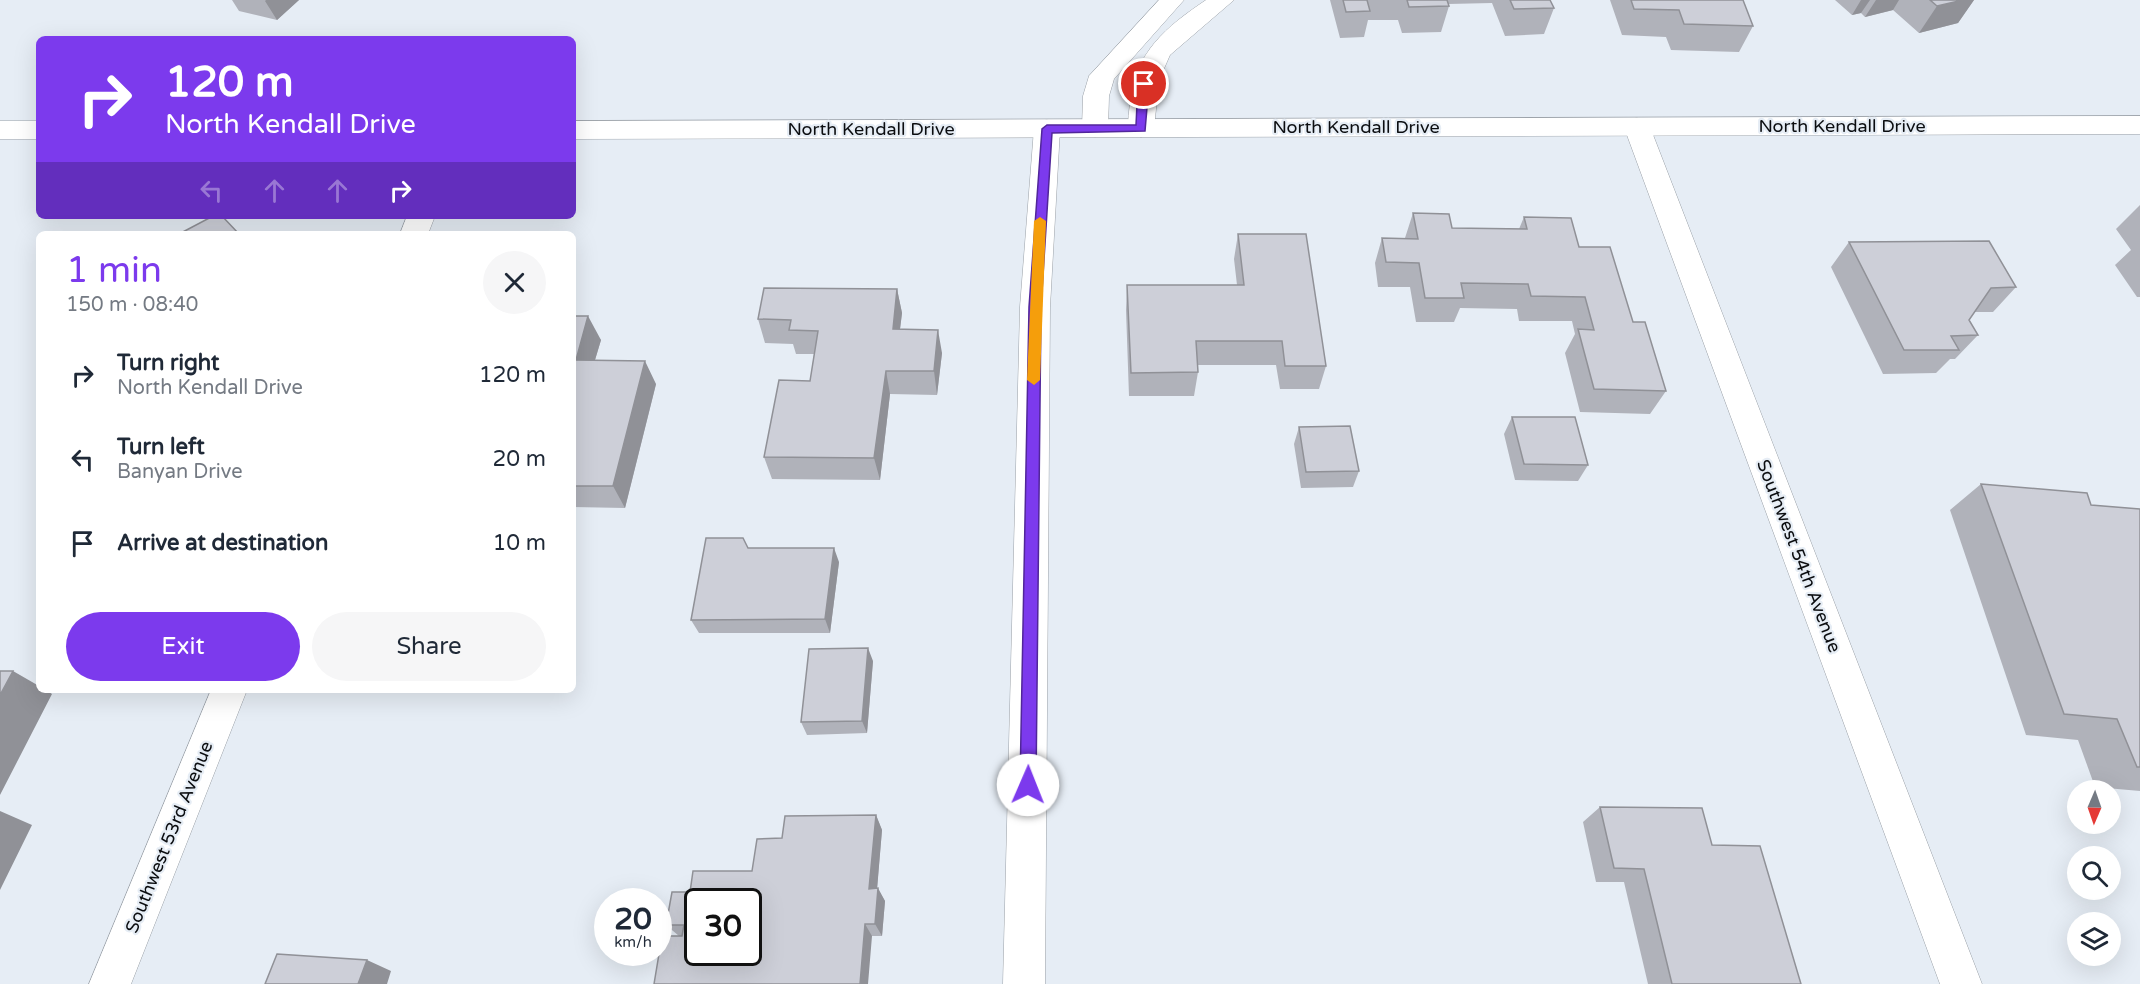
<!DOCTYPE html>
<html lang="en">
<head>
<meta charset="utf-8">
<style>
  :root { --surface:#fff; --page:#f6f6f7; --text:#1f2937; --muted:#747a83; --accent:#7c3aed }
  body { margin:0; font-family:"Varela Round",sans-serif; background:var(--page); color:var(--text); height:100vh; display:flex; flex-direction:column; font-size:22px; white-space:nowrap }
  * { box-sizing:border-box; margin:0 }
  p { font-size:20px; color:var(--muted) }
  .icon { flex:none; width:33px; height:33px; fill:none; stroke:currentColor; stroke-width:2; stroke-linecap:round; stroke-linejoin:round }
  .map { position:relative; flex:1; overflow:hidden }
  .details { position:absolute; left:36px; top:231px; width:540px; height:462px; display:flex; flex-direction:column; background:var(--surface); border-radius:9px; box-shadow:0 6px 24px #0002 }
  .details>* { flex:none }
  .banner { position:absolute; left:36px; top:36px; width:540px; height:183px; border-radius:9px; box-shadow:0 6px 24px #0002; background:#7c3aed; color:#fff; overflow:hidden }
  .needle { width:39px; rotate:182deg }
  .buttons { position:absolute; left:2067px; top:780px; display:grid; gap:12px }
  .buttons a { display:grid; place-items:center; width:54px; height:54px; border-radius:50%; background:var(--surface); box-shadow:0 6px 24px #0002; font-size:30px }
  .speed { position:absolute; left:594px; top:888px; display:flex; gap:12px; font-size:30px; font-weight:700; text-align:center }
  .speed>* { display:grid; place-content:center; width:78px; height:78px; border-radius:50%; background:var(--surface); box-shadow:0 6px 24px #0002; line-height:1 }
  .speed small { font-size:15px; font-weight:400 }
  .speed .limit { border:3px solid #111; border-radius:9px; background:#fff; color:#111 }
  .pin { position:absolute; display:grid; place-items:center; width:51px; height:51px; color:#fff; margin:-26px; border:3px solid #fff; border-radius:50%; box-shadow:0 2px 6px #0007 }
  .me { position:absolute; width:66px; margin:-33px; rotate:1deg; stroke-linejoin:round; filter:drop-shadow(0 0 4px #0008) }
  .turn { display:flex; align-items:center; gap:21px; height:126px; padding:0 30px; font-size:27px }
  .turn .icon { width:78px; height:78px; stroke-width:2.5 }
  .turn b { display:block; font-size:42px; line-height:51px }
  .lanes { display:flex; align-items:center; height:57px; padding:0 30px; background:#0003; justify-content:center; gap:30px; direction:ltr }
  .lanes .off { opacity:.35 }
  .round { display:grid; place-items:center; flex:none; width:63px; height:63px; border-radius:32px; background:var(--page) }
  .head { display:flex; align-items:center; justify-content:space-between; height:102px; padding:0 30px }
  h1 { font-size:36px; font-weight:600; line-height:45px; color:var(--accent) }
  .primary-button { display:flex; gap:12px; margin-top:auto; padding:12px 30px }
  .primary-button a { flex:1; height:69px; border-radius:36px; background:var(--accent); color:#fff; font-size:24px; font-weight:600; line-height:69px; text-align:center }
  .primary-button a+a { background:var(--page); color:var(--text) }
  ul { padding:0; list-style:none }
  li { display:flex; align-items:center; gap:18px; height:84px; padding:0 30px }
  li div { flex:1 }
  li b { display:block; font-size:22px }
  li em { font-style:normal }
  .map>svg:first-child { display:block }
</style>
</head>
<body>
<div class="map">
<svg width="2140" height="984" viewBox="0 0 2140 984">
  <rect width="100%" height="100%" fill="#e6edf5"/>
  <g fill="none" stroke-linecap="round" stroke-linejoin="round">
    <g stroke="#9aa0a7" stroke-width="1">
      <path id="minor" d="M1159 0H1184L1114 79 1109 96 1108 128 1104 134 1095 137 1086 134 1082 128 1083 96 1089 76Z
        M1206 0H1234L1170 55 1159 80 1154 128 1150 134 1141 137 1132 134C1126 125 1129 114 1130 103 1135 52 1166 27 1206 0Z
        M1637 118 1646 121 1650 127 1982 984H1940L1624 127 1628 121Z
        M1047 120 1056 123 1060 129 1050 307 1045 984H1003L1020 307 1034 129 1038 123Z
        M407 216H435L428 234H400Z
        M211 690H247L131 984H89Z"/>
    </g>
    <g stroke="#9aa0a7" stroke-width="1">
      <path id="tertiary" d="M2140 116V134L573 139V121Z
        M0 121H39V139H0Z"/>
    </g>
    <use href="#minor" fill="#fff" fill-rule="evenodd"/>
    <use href="#tertiary" fill="#fff" fill-rule="evenodd"/>
  </g>
  <path fill="#b0b2ba" d="M232 0H299L277 20 239 11Z
    M1330 0H1550L1554 8 1544 34 1505 36 1492 3 1448 4 1449 6 1441 32 1402 33 1398 20H1368L1364 37 1340 38Z
    M1610 0H1743L1753 26 1739 52 1671 50 1666 37 1622 35Z
    M1835 0H1974L1958 23 1919 33 1893 10 1865 17 1861 13 1852 15Z
    M2140 205V297H2137L2115 265 2131 250 2116 229Z
    M1413 213 1452 228 1519 229 1524 217 1579 247 1633 322 1666 391 1650 414 1580 412 1565 353 1575 334 1572 321H1519L1517 309 1460 308 1454 322H1416L1410 287H1378L1375 263 1382 238H1405Z
    M1238 234 1326 366 1319 389H1280L1276 365H1197L1198 372 1194 396H1129L1126 310 1127 285H1237L1234 259Z
    M1849 242 2016 287 1993 312H1975L1969 320 1978 335 1955 359H1950L1936 373 1883 374 1831 267Z
    M897 289 902 313 900 329 942 353 937 395 890 394 880 480 772 479 764 457 810 381 814 354H796L793 344 765 343 758 319Z
    M573 316 601 340 595 360 656 384 625 508 573 507Z
    M1512 417 1588 465 1578 481 1515 480 1504 434Z
    M1299 427 1359 471 1353 487 1301 488 1294 444Z
    M1981 484 2091 505 2140 509V791L2095 787 2078 740 2026 735 1950 510Z
    M839 562 830 633H699L691 620Z
    M873 661 867 733 807 735 801 722Z
    M1600 807 1712 845 1801 984H1648L1624 882H1596L1583 822Z
    M876 815 882 830 877 888 885 901 882 936H679L666 925 690 892 752 871 782 838Z"/>
  <path fill="#909197" d="M266 0H299L277 20 265 1Z
    M1861 0H1870L1861 13 1852 15Z
    M1876 0H1899L1893 10 1865 17Z
    M1962 0H1974L1958 23 1919 33 1937 6Z
    M897 289 902 313 897 353 893 329Z
    M588 316 601 340 588 383 576 360Z
    M938 330 942 353 937 395 934 371Z
    M645 361 656 384 625 508 613 486Z
    M886 371 890 394 880 480 874 458Z
    M834 548 839 562 830 633 825 619Z
    M868 648 873 661 867 733 862 721Z
    M13 671 39 686V690H46L52 694 0 795V695Z
    M0 811 32 825 0 890Z
    M876 815 882 830 876 902 869 889Z
    M878 888 885 901 882 936 875 924Z
    M865 924 872 936 868 984H860Z
    M367 960 391 971 387 984H358Z"/>
  <path fill="#cdcfd8" stroke="#909197" stroke-width="1.5" fill-rule="evenodd" d="M1343 0H1367L1370 11 1346 12Z
    M1407 0H1447L1449 6 1409 7Z
    M1510 0H1550L1554 8 1514 9Z
    M1631 0H1743L1753 26 1684 24 1679 10 1634 9Z
    M1930 0H1963L1937 6Z
    M1413 213 1449 214 1452 228 1527 229 1524 217 1571 218 1579 247H1610L1633 322H1645L1666 391 1594 389 1578 329 1594 330 1585 297 1531 296 1528 284 1461 283 1464 298H1425L1419 263 1386 262 1382 238 1418 239Z
    M213 216H222L239 234H179Z
    M1238 234H1306L1326 366H1285L1282 341H1196L1198 372 1131 373 1127 285H1244Z
    M1989 241 2016 287 1991 288 1969 320 1978 335 1951 336 1959 350H1904L1849 242Z
    M764 288 897 289 893 329 938 330 934 371H886L874 458 764 457 779 380 810 381 818 331 789 330 791 320 758 319Z
    M573 316H588L576 360 645 361 613 486H573V436L575 431H573Z
    M1512 417H1575L1588 465 1524 464Z
    M1350 426 1359 471 1306 472 1299 427Z
    M1981 484 2087 493 2091 505 2140 509V767H2137L2117 719 2064 714Z
    M706 538H743L748 548H834L825 619 691 620Z
    M868 648 862 721 801 722 809 649Z
    M0 671H13L0 695Z
    M1600 807 1702 808 1712 845 1760 846 1801 984H1672L1644 869 1614 868Z
    M876 815 869 889 878 888 875 924H865L860 984H654L662 936H682L684 925H666L672 892H690L693 871H752L757 839 782 838 785 816ZM698 902H748V952H698Z
    M277 954 367 960 358 984H265Z"/>
  <path fill="#7c3aed" stroke="#51269a" stroke-width="1.5" d="M1144 80 1149 84 1145 131 1052 133 1041 307 1036 785 1033 790 1028 793 1022 790 1020 785 1029 307 1042 129 1047 125H1136L1138 84Z"/>
  <path fill="#f59e0b" d="M1040 217 1046 221 1040 380 1034 385 1027 380 1034 221Z"/>
  <g text-anchor="middle" stroke-width="4.5" stroke-linejoin="round" paint-order="stroke">
    <g font-size="18" fill="#0b0d10" stroke="#e6edf5">
      <text x="1842" y="132">North Kendall Drive</text>
      <text x="1356" y="133">North Kendall Drive</text>
      <text x="871" y="135">North Kendall Drive</text>
      <text transform="translate(1799 556) rotate(69)" y="6">Southwest 54th Avenue</text>
      <text transform="translate(169 837) rotate(-68)" y="6">Southwest 53rd Avenue</text>
    </g>
  </g>
</svg>
<div class="buttons">
<a><svg class="needle" viewBox="-14 -14 28 28"><path d="M0-13l5 13h-10z" fill="#e53935"/><path d="M0 13l5-13h-10z" fill="#747a83"/></svg></a>
<a><svg class="icon" aria-label="search" viewBox="0 0 24 24"><circle cx="10" cy="10" r="6"/><path d="M15 15l6 6"/></svg></a>
<a><svg class="icon" aria-label="layers" viewBox="0 0 24 24"><path d="M12 4l9 5-9 5-9-5zM3 14l9 5 9-5"/></svg></a>
</div>
<div class="speed"><div>20<small>km/h</small></div><div class="limit">30</div></div>
<div class="pin" style="left:1144px;top:84px;background:#d93025"><svg class="icon" aria-label="arrive" viewBox="0 0 24 24"><path d="M6 21V4h12l-3 4 3 4H6"/></svg></div>
<svg class="me" style="left:1028px;top:785px" viewBox="-20 -20 40 40"><circle r="19" fill="#fff"/><path d="M0-13L10 11 0 6-10 11z" fill="#7c3aed"/></svg>
<div class="banner">
<div class="turn"><svg class="icon" aria-label="right" viewBox="0 0 24 24"><path d="M7 20v-9h11M14 6l5 5-5 5"/></svg><div><b>120 m</b>North Kendall Drive</div></div>
<div class="lanes"><svg class="icon off" aria-label="left" viewBox="0 0 24 24"><path d="M17 20v-9H6M10 6l-5 5 5 5"/></svg><svg class="icon off" aria-label="ahead" viewBox="0 0 24 24"><path d="M12 20V5M6 11l6-6 6 6"/></svg><svg class="icon off" aria-label="ahead" viewBox="0 0 24 24"><path d="M12 20V5M6 11l6-6 6 6"/></svg><svg class="icon" aria-label="right" viewBox="0 0 24 24"><path d="M7 20v-9h11M14 6l5 5-5 5"/></svg></div>
</div>
<section class="details">
<div class="head"><div><h1>1 min</h1><p>150 m · 08:40</p></div><a class="round"><svg class="icon" aria-label="close" viewBox="0 0 24 24"><path d="M6 6l12 12M18 6L6 18"/></svg></a></div>
<ul>
<li><svg class="icon" aria-label="right" viewBox="0 0 24 24"><path d="M7 20v-9h11M14 6l5 5-5 5"/></svg><div><b>Turn right</b><p>North Kendall Drive</p></div><em>120 m</em></li>
<li><svg class="icon" aria-label="left" viewBox="0 0 24 24"><path d="M17 20v-9H6M10 6l-5 5 5 5"/></svg><div><b>Turn left</b><p>Banyan Drive</p></div><em>20 m</em></li>
<li><svg class="icon" aria-label="arrive" viewBox="0 0 24 24"><path d="M6 21V4h12l-3 4 3 4H6"/></svg><div><b>Arrive at destination</b></div><em>10 m</em></li>
</ul>
<div class="primary-button"><a>Exit</a><a>Share</a></div>
</section>
</div>
</body>
</html>
